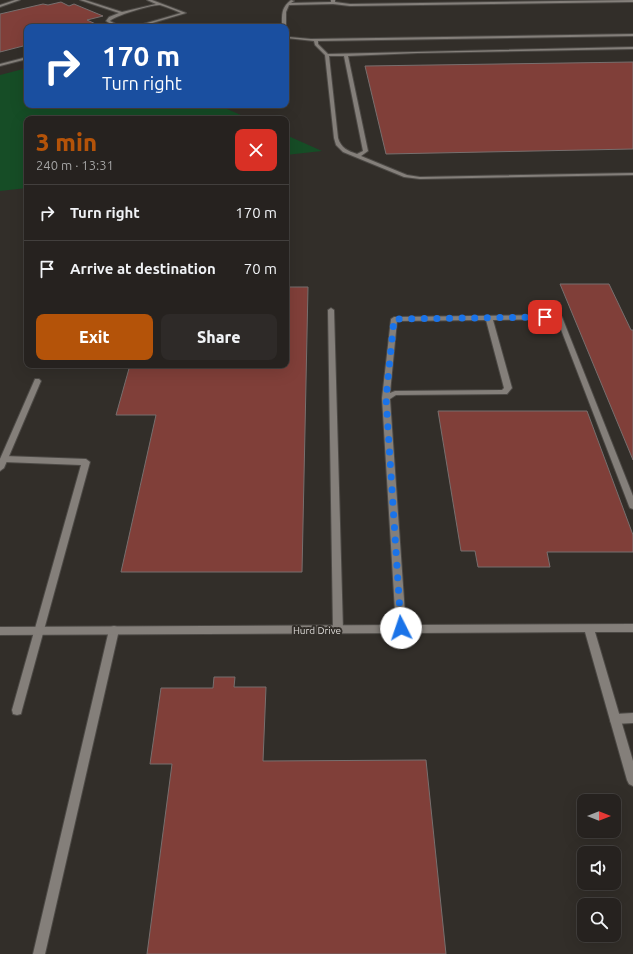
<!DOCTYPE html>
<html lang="en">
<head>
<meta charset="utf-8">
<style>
  :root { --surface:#26221f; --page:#2e2a28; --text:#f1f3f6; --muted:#a4a4a4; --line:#423f3d; --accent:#b45309 }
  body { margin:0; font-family:Ubuntu,sans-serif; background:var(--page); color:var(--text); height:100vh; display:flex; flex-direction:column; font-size:15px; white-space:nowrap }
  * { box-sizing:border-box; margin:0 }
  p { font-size:13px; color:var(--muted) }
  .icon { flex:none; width:22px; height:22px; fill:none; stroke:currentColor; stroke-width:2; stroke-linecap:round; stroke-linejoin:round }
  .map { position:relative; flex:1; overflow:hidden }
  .drawer { position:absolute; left:24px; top:116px; width:265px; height:252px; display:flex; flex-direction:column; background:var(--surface); border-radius:8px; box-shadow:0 4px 16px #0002,0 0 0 1px var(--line) }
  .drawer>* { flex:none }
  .banner { position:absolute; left:24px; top:24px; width:265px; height:84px; border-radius:8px; box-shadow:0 4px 16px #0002,0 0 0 1px var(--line); background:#1a4fa0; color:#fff; overflow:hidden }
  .needle { width:26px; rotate:90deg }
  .tools { position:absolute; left:577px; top:794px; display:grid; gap:8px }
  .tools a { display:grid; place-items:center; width:44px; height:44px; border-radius:8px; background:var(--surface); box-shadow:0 4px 16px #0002,0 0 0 1px var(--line); font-size:20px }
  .pin { position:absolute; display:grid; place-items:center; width:34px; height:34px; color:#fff; margin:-17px; border-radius:8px; box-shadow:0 2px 6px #0006 }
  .me { position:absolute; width:44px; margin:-22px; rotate:356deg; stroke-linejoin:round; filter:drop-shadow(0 0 3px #0008) }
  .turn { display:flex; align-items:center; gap:14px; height:84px; padding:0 12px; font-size:18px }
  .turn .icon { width:52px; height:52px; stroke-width:2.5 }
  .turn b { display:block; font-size:28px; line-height:34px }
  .round { display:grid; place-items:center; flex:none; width:42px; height:42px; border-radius:8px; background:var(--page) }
  .head { display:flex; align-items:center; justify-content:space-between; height:68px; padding:0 12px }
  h1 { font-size:24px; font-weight:800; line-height:30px; color:var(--accent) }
  .button { display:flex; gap:8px; margin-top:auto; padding:8px 12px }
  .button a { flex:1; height:46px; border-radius:8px; background:var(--accent); color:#fff; font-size:16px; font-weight:800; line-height:46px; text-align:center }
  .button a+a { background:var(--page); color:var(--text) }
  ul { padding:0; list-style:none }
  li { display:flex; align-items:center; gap:12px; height:56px; padding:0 12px; border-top:1px solid var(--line) }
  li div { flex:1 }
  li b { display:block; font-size:15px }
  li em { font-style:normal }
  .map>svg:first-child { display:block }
</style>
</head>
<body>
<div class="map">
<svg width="633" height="954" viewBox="0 0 633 954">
  <rect width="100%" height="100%" fill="#322e29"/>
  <path fill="#164d26" d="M27 68V105H218L250 119H27V188L0 191V75Z
    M286 135 322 151 286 155Z"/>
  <path fill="#803f39" stroke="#776f6e" d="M61 2 69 6 74 4 103 16 87 20 100 26 27 27V45L0 52V14L43 4 48 5Z
    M633 62V149L386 154 365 66Z
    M560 284H609L631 330H633V460Z
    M286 287H308L302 572H121L156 415H116L130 365H286Z
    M438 411H587L633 535V552H547L550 567H478L475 551H461Z
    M214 677H235L234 687H266L263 761 426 760 446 954H147L172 764H150L161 688H213Z"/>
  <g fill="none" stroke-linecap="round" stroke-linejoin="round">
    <g stroke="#4c4945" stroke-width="2">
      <path id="service" d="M80 0H85L122 12 156 4 147 0H152L186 13 139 27H133L181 13C174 10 167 7 160 5 153 4 114 16 110 21L121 27H116L106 21 109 17 119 13Z
        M291 0 294 1 291 3 331 2V0H335V2L350 4 633 0V2L350 6 333 4 289 5 286 12V27H282C282 14 281 8 291 0Z
        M633 34V36L318 41V44L328 54 633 47V49L418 53 348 56 368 151 361 156 407 175 420 177 633 173V175L420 179 404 177 343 152 336 145 334 138 325 55 315 45 314 41 286 38V35L289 37 311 39ZM329 56H344L363 151 357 154C348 151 341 148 338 138Z
        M27 57V59L0 66V64Z
        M331 308 334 310 343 630 341 633 338 634 335 633 333 630 328 310Z
        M559 315 562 317 633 496V509L630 508 629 506 557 319 493 320 512 388 507 394 396 395 390 399 406 628 404 631 401 632 398 631 396 628 382 398 391 319 394 317ZM486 320 504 388 502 390 395 391 390 393 397 321Z
        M4 456 86 459 90 462 22 710 21 714 17 715 13 714 12 710 81 465 4 462 0 459Z
        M114 626 117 627 119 630 45 954H33L109 630 111 627Z
        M633 713V723L615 724 611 723 610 719 611 715 615 714Z"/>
    </g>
    <g stroke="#4c4945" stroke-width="2">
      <path id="minor" d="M35 379H39L41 381 4 468 0 471V459Z
        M633 624V632H595L633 761V786L629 784 627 780 585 632 0 635V627Z"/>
    </g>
    <g stroke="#4c4945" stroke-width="2">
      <path id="tertiary" d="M15 0H20L0 7V5Z"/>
    </g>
    <use href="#service" fill="#847f7a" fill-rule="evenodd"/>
    <use href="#minor" fill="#847f7a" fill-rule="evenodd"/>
    <use href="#tertiary" fill="#847f7a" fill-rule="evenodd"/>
  </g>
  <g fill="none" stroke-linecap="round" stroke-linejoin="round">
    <path stroke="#1a73e8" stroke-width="7" stroke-dasharray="0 12.6" d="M401 628 386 398 394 319 545 317"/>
  </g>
  <g text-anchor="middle" stroke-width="4" stroke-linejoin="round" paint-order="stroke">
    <g font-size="10" fill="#dcd9d6" stroke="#322e29">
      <text x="317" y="634">Hurd Drive</text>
    </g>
  </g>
</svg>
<div class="tools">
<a><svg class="needle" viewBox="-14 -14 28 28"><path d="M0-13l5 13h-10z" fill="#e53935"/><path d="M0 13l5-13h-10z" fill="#a4a4a4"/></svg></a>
<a><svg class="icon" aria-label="sound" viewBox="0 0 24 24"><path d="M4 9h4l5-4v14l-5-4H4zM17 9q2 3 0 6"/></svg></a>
<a><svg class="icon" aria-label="search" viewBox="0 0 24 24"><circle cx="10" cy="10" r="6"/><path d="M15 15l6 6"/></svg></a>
</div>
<div class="pin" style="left:545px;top:317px;background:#d93025"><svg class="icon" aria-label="arrive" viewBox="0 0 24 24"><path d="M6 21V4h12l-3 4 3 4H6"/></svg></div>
<svg class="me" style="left:401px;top:628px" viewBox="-20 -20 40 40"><circle r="19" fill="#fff"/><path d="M0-13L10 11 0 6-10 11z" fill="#1a73e8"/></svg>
<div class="banner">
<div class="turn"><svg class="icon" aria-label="right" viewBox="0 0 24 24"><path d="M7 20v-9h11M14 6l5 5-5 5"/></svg><div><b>170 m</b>Turn right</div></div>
</div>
<section class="drawer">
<div class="head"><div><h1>3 min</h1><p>240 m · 13:31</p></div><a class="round" style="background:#d93025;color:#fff"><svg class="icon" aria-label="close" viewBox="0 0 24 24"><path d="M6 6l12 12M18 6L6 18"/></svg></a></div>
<ul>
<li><svg class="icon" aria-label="right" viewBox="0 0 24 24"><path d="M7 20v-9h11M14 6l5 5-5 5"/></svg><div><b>Turn right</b></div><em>170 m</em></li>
<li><svg class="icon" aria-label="arrive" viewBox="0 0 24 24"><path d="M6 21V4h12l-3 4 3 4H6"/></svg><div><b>Arrive at destination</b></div><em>70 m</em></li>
</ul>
<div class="button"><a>Exit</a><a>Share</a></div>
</section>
</div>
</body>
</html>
